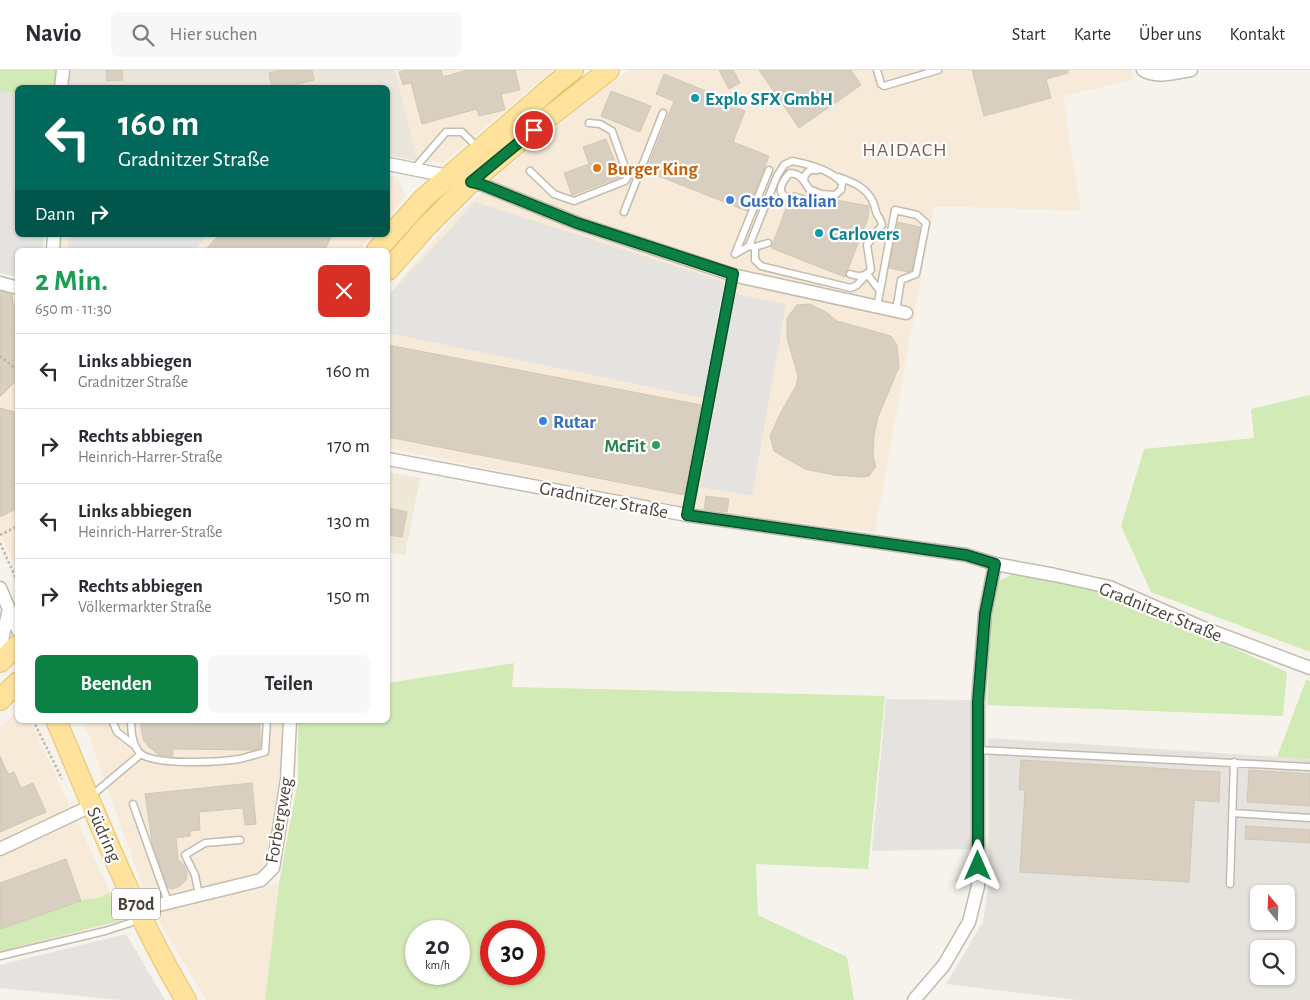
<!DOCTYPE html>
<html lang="de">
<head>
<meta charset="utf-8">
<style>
  :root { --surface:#fff; --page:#f7f7f7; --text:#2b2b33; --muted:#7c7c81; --line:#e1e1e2; --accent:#0b8043 }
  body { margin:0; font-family:"Alegreya Sans",sans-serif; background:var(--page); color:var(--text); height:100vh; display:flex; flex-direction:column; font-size:19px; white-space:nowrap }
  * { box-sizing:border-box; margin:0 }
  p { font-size:16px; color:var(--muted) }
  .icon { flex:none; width:28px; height:28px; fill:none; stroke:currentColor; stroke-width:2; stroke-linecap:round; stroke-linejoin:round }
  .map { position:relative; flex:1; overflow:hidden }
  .side { position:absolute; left:15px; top:178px; width:375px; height:475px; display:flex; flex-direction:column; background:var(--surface); border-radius:8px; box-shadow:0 1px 4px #0004 }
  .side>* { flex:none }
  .hud { position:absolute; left:15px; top:15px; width:375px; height:152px; border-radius:8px; box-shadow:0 1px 4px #0004; background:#00695c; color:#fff; overflow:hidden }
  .needle { width:32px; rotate:341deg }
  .tools { position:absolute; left:1250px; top:815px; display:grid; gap:10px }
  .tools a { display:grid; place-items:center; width:45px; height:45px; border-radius:8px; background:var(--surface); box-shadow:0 1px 4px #0004; font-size:25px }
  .speed { position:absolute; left:405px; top:850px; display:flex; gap:10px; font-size:25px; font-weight:700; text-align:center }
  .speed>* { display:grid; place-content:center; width:65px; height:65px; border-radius:50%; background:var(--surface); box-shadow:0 1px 4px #0004; line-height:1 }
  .speed small { font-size:12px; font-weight:400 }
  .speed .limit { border:8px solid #d22; background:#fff; color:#111 }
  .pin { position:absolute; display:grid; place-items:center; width:42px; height:42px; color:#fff; margin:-21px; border:2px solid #fff; border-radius:50%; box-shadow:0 1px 5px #0007 }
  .me { position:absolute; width:55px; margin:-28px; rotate:0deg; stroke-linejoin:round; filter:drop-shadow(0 0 4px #0008) }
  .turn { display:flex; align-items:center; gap:18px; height:105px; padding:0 20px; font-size:22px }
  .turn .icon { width:65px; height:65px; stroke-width:2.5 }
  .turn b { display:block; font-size:35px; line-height:42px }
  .then { display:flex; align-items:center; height:48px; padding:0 20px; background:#0003; gap:10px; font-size:19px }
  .round { display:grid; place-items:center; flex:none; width:52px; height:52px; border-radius:8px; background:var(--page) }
  .head { display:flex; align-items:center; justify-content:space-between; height:85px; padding:0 20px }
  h1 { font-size:30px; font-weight:700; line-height:38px; color:#1e9e55 }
  .primary-button { display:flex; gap:10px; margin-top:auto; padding:10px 20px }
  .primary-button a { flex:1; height:58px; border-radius:8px; background:var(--accent); color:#fff; font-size:20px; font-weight:700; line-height:58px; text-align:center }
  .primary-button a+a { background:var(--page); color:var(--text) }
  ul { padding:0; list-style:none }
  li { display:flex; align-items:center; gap:15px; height:75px; padding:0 20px; border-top:1px solid var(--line) }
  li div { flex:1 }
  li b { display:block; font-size:19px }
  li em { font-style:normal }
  header { display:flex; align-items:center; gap:30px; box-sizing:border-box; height:70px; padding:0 25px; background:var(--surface); border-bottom:1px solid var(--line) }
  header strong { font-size:24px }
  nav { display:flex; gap:28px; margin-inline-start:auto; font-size:18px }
  .search { width:350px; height:45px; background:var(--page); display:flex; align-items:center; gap:12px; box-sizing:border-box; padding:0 18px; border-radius:8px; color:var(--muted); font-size:19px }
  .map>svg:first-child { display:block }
</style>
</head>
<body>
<header>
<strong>Navio</strong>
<div class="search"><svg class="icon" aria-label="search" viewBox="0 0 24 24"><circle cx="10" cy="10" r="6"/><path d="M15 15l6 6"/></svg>Hier suchen</div>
<nav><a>Start</a><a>Karte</a><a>Über uns</a><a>Kontakt</a></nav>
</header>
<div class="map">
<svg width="1310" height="930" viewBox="0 0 1310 930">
  <rect width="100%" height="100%" fill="#f6f3ec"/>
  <path fill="#eae5da" d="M68 0H395L418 91 388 85V18H66Z"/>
  <path fill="#f7ead8" d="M395 0H553L443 93 418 91Z
    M630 0H1131L1133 10 1063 26 1081 141 934 136 875 462 697 441 388 378V225L450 151 506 99 609 14Z
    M388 105 397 107 406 126 388 147Z
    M60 165H372L359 180H59Z
    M0 222 17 227V500L0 463Z
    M17 642 18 650H30L123 850 0 883V657Z
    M83 650H282L280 700 268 793 258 804 147 829Z
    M279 813 265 930H206L153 841Z"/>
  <path fill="#e6e2dd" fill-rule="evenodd" d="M988 668 1310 689V930H1078L946 914 983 852 989 814ZM1259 824H1286V851H1259ZM1259 879H1286V906H1259Z"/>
  <path fill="#efe8d6" d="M388 402 420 408 405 485 388 482Z"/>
  <path fill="#d2eab5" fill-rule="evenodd" d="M0 0H56L55 17 18 18 17 25 0 21Z
    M1310 325V582L1151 522 1121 456 1144 379 1254 368 1251 339Z
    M1017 502 1110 523 1287 602 1283 646 987 635 991 552 999 511Z
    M514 593 512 617 885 626 868 799 756 794 758 845 847 887 854 930H265L279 813 298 710V650H388V613ZM459 861V904H416V861ZM534 861V904H491V861Z
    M1306 610 1310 611V689L1277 687Z
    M109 823 123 850 0 881V859L82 830 98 828Z"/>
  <path fill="#e5e3e0" d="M0 21 17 25 18 165H44L43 180H18L17 207 0 203Z
    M475 132 724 212 704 328 388 263V226Z
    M69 165H208L195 180H68Z
    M735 224 786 234 752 426 700 417Z
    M886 629 971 630V779L872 781Z
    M126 864 165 930H120L0 918V895Z"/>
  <path fill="#d8cfc1" stroke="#d3c7b4" d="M106 0H122L123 10 107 11Z
    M281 0H312L314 10 283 18H272L269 3Z
    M405 0H441L443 7 467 0H515L520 20 501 24 505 40 479 46 477 39 422 54 411 13 403 15 399 2Z
    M719 0H733L740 13 729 19Z
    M759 0H851L861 15 799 58Z
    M972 0H1068V3L1046 9 1051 28 984 46Z
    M664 4 733 32 731 35 745 41 733 72 769 86 747 141 646 101 674 31 656 24Z
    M611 21 651 36 640 62 601 46Z
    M606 69 621 107 572 125 564 103 589 94 583 77Z
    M793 122 820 129 836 130 869 136 868 148 845 207 771 178 789 131 792 129Z
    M898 152 920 157 912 200 908 202 889 198Z
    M219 165H332L325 180H205Z
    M0 221 12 225 13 234H18V309L0 327Z
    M810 234 826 242 837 251 891 266 897 275 899 297 878 347 874 365 873 387 876 396 869 406 862 407 834 405 805 399 774 381 770 366 781 342 796 316 798 306 787 268V248L797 235Z
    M388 275 701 335 684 425 388 367Z
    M0 338 18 343V438L0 447Z
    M706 426 729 429 727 442 704 439Z
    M388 438 407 442 402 467 388 465Z
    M141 650H260V678L254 680 173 679V686L159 685 149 677 144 671 141 659Z
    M0 686 8 704 14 702 21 718 33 713 46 742 0 762Z
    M1021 690 1220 702 1219 732 1194 730 1189 812 1020 802 1025 720H1019Z
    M1249 700 1310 704V736L1247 732Z
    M252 713 256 754 245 755 243 738 199 742 200 760 190 761V766L176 768 178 790 184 795 187 802 186 810 180 816 173 819 168 818 152 772 145 724Z
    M1246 756 1310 760V773L1245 769Z
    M66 789 81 831 0 859V813Z"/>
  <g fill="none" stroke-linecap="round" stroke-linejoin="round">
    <g stroke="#c2bbae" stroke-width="9">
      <path id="lane" d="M877 0 881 14 884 16 938 0
        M414 99 446 62H462L478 78
        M530 101 554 124 574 131 625 111 628 106 612 61 600 54 589 53
        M838 107C853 112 866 117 873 132 875 136 875 141 877 144 879 149 881 149 882 155L867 175 871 200C864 207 859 207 850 204
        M804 111 805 105 810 100H818
        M624 142 663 43
        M749 176 777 106 784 95 792 91C808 94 831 100 842 113L841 120 835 125 821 124 809 119C803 110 801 104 790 103 783 110 775 123 787 127
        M755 177V190L761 196 851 218 857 215 867 204 880 221
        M735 184 769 100
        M735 184 749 176 755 177 768 173
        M877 237 895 140 917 145 926 153 916 204 901 210 896 241
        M687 445 733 204
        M112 650 117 662 134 675
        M131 650C131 661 132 675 140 683 153 696 221 692 239 689 248 687 257 684 265 682L267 650
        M978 680 1310 697
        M90 727 141 684
        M133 734 168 832
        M1232 743 1310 748
        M1230 814 1234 692
        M199 825 195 805 185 785 205 773 240 770
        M0 886 105 861 130 853 138 848"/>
    </g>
    <g stroke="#c2bbae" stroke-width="15">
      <path id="street" d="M1143 0C1157 9 1176 2 1191 0
        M61 18 63 0
        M388 94 448 106 483 115 577 153 737 206 906 243
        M53 180 54 165
        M0 213 18 218
        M388 389 687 445 966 485 995 494 1055 505 1109 517 1201 557 1310 598
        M0 518 18 560
        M0 579 9 539
        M0 779 93 735
        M138 840 261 810 273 798 287 710 290 650
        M914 930 944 895 969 852 978 816V632L985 544 995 494"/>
    </g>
    <g stroke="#e6c16a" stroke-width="22">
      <path id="primary" d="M377 180 424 128 554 15 573 0
        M388 200 427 156 471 112 545 50 609 0
        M0 592 18 575
        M0 630 18 612
        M56 650C96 744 133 842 186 930"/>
    </g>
    <path stroke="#c4b79f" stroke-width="2.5" stroke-dasharray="2.5 2.5" stroke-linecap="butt" d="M0 286 18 301
      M0 465 18 456
      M0 473 18 513
      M33 650 62 709"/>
    <use href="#lane" stroke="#fff" stroke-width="6"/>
    <use href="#street" stroke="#fff" stroke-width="12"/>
    <use href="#primary" stroke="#ffe39c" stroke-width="20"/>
  </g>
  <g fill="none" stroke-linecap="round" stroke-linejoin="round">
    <g stroke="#07532c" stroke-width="12">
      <path id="route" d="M534 60 471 112 483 115 577 153 733 204 687 445 966 485 995 494 985 544 978 632V796"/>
    </g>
    <use href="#route" stroke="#0b8043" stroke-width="9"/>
  </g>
  <g fill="#0f9aa8" stroke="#fff" stroke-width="2">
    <circle cx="695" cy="28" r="5"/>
    <circle cx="819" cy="163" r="5"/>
  </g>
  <circle fill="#e8710a" stroke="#fff" stroke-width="2" cx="597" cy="98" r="5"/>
  <g fill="#3f7fe0" stroke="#fff" stroke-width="2">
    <circle cx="730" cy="130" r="5"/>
    <circle cx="543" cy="351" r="5"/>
  </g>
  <circle fill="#2e9e5b" stroke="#fff" stroke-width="2" cx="656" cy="375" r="5"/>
  <g text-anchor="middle" stroke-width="4.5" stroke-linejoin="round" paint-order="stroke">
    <rect fill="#fff" stroke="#817c74" stroke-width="1" x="112" y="818.5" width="48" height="31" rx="4"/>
    <g font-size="18" font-weight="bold" fill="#4b4439">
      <text x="136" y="840">B70d</text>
    </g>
    <g font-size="19" font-weight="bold" fill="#0d838f" stroke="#fff" text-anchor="start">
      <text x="705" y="35">Explo SFX GmbH</text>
      <text x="829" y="170">Carlovers</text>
    </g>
    <g font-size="19" font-weight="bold" fill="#c56008" stroke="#fff" text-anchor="start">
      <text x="607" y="105">Burger King</text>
    </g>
    <g font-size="19" font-weight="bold" fill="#366cbe" stroke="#fff" text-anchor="start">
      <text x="740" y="137">Gusto Italian</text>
      <text x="553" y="358">Rutar</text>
    </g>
    <g font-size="19" font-weight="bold" fill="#27864d" stroke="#fff" text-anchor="end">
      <text x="646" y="382">McFit</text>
    </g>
    <g font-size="19" fill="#4b4439" stroke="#fff">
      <text transform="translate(604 429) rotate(11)" y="7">Gradnitzer Straße</text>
      <text transform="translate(1161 541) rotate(22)" y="7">Gradnitzer Straße</text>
      <text transform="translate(278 750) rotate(-80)" y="7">Forbergweg</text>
      <text transform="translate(105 764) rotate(66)" y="7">Südring</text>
    </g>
    <g font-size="20" letter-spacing="1" fill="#6e6250" stroke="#fff">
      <text x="905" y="86">HAIDACH</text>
    </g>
  </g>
</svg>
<div class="tools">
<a><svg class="needle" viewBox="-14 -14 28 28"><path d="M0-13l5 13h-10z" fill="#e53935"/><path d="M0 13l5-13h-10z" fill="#7c7c81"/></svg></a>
<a><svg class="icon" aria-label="search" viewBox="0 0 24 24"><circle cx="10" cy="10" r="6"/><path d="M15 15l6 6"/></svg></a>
</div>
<div class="speed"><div>20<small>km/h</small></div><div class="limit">30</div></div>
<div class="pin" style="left:534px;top:60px;background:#d93025"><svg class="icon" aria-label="arrive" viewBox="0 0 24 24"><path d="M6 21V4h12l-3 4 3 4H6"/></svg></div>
<svg class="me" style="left:978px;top:796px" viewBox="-20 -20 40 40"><path d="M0-17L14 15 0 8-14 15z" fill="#0b8043" stroke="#fff" stroke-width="4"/></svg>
<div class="hud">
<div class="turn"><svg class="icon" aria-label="left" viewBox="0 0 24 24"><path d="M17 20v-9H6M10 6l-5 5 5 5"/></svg><div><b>160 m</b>Gradnitzer Straße</div></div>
<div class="then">Dann<svg class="icon" aria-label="right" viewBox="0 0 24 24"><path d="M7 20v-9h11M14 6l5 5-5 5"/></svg></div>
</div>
<section class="side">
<div class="head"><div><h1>2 Min.</h1><p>650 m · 11:30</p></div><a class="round" style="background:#d93025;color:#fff"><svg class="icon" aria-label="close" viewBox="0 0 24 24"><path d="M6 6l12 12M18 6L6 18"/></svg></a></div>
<ul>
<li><svg class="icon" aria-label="left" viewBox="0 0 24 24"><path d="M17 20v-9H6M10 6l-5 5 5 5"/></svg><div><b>Links abbiegen</b><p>Gradnitzer Straße</p></div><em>160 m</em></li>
<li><svg class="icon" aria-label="right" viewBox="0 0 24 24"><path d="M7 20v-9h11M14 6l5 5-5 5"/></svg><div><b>Rechts abbiegen</b><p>Heinrich-Harrer-Straße</p></div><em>170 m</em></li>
<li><svg class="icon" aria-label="left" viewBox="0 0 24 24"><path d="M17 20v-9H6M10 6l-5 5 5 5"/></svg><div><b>Links abbiegen</b><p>Heinrich-Harrer-Straße</p></div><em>130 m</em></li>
<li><svg class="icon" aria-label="right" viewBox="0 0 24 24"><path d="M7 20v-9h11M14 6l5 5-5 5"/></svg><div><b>Rechts abbiegen</b><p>Völkermarkter Straße</p></div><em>150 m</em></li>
</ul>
<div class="primary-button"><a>Beenden</a><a>Teilen</a></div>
</section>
</div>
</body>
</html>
